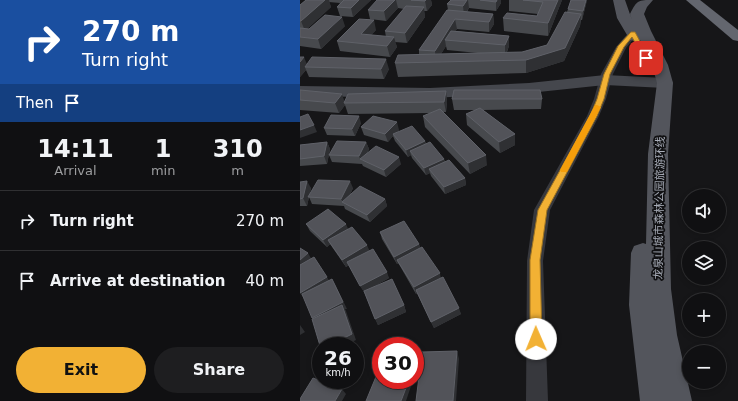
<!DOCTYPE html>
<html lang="en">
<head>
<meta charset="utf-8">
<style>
  :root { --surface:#101012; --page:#1e1e20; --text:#f1f3f6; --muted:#9c9d9f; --line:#303032; --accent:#f2b134 }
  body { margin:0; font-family:"DejaVu Sans","Noto Sans SC",sans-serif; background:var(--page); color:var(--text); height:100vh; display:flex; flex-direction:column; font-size:15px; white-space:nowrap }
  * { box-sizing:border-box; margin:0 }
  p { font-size:13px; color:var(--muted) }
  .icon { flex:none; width:22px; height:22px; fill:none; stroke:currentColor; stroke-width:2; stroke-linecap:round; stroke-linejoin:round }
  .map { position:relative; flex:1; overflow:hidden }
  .sheet { display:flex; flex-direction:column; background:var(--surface); width:300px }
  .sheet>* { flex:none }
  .hud { background:#1a4fa0; color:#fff; overflow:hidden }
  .tools { position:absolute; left:382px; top:189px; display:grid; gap:8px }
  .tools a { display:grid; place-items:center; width:44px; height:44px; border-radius:50%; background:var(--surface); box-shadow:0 2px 6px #0003,0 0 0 1px var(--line); font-size:20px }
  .speed { position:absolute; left:12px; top:337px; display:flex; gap:8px; font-size:20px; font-weight:700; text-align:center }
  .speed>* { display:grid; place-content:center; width:52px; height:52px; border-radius:50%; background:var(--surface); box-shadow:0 2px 6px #0003,0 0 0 1px var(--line); line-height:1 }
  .speed small { font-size:10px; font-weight:400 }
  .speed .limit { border:6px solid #d22; background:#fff; color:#111 }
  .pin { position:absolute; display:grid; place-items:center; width:34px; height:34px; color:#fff; margin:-17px; border-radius:8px; box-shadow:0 2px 6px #0006 }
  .me { position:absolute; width:44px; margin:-22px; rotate:359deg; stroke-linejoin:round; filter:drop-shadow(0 0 3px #0008) }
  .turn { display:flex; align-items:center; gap:14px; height:84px; padding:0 16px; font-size:18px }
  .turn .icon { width:52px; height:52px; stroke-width:2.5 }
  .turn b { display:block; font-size:28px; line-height:34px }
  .then { display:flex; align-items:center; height:38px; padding:0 16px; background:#0003; gap:8px; font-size:15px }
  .eta { display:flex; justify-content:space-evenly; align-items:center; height:68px; text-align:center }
  .eta b { font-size:24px; font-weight:800; line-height:28px }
  .primary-button { display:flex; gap:8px; margin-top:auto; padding:8px 16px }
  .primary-button a { flex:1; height:46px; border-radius:24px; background:var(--accent); color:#111; font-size:16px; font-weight:800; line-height:46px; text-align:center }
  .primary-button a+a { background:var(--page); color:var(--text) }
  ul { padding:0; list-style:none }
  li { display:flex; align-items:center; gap:12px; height:60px; padding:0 16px; border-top:1px solid var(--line) }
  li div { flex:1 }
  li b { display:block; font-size:15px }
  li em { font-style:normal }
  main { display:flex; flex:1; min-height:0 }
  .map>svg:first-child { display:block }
</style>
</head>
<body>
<main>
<section class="sheet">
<div class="hud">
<div class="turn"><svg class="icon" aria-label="right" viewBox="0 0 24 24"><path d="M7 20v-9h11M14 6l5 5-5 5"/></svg><div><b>270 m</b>Turn right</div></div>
<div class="then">Then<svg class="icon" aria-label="arrive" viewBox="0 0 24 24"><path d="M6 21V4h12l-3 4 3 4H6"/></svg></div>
</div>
<div class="eta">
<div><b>14:11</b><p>Arrival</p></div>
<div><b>1</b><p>min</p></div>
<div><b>310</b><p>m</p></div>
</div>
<ul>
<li><svg class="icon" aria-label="right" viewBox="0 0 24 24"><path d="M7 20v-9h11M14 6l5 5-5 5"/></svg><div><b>Turn right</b></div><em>270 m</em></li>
<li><svg class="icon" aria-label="arrive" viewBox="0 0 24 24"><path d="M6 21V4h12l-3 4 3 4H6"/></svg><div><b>Arrive at destination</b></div><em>40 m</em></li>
</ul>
<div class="primary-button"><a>Exit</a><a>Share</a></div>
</section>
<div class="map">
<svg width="438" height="401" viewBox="0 0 438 401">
  <rect width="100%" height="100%" fill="#161618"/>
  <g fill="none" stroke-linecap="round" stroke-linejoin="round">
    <path fill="#37383d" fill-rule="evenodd" d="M333 30 338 33 326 48 313 74 306 99 299 116 250 210 243 261 248 401H226L227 261 234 210 287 116 294 99 301 74 316 47 330 31Z"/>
    <path fill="#45474d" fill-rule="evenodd" d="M305 75 365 78 371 79 373 83 371 87 365 88 305 85 229 93 130 98 0 96V86L130 88 229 83Z"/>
    <path fill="#53555c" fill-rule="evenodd" d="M313 0H325L332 20 330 14C337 0 338 0 353 0L347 7 344 14 351 31 368 65 373 83 368 154 371 289 377 335 392 401H340L329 305 331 253 334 246 343 243 346 244 348 154 357 83 352 65 340 40 335 41 330 40 317 18Z"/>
    <path fill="#63666e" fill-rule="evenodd" d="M386 0H400L438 30V41L433 40Z"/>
  </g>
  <path fill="#47494d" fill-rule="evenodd" d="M6 0H71L53 17 40 16 37 7 40 3 29 2 31 7 7 29 45 26 21 49 0 46V5Z
    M96 0 97 1 96 0H131L132 5 127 11H124L125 17 107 43 95 42 97 47 90 57 40 51 37 41 76 30 71 35 86 37 85 31 104 9 98 8 86 21 70 19 68 10Z
    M151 0H201V3L196 11 169 8 167 12 193 14 194 24 189 32 157 29 155 31 209 36V46L207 52H222L247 45 267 12 271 0H287L282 20H281L280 26 264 61 226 73 98 77 95 63 119 54V50L148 10 147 4ZM146 46 147 50 178 53 141 54Z
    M209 0H262L248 36 204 31 203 18 237 16 238 14 209 11Z
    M0 57 7 64 89 69 84 79 9 77 6 70 0 77Z
    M0 90 45 101 146 91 147 102 146 112H143L187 165 170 174 125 127 123 116 131 113 48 114 45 105 39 113 0 110Z
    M152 99H242L241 109 183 110 215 134V145L200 153 167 125 166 114 176 110H154Z
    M61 123 55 136 27 135 24 128Z
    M61 127 99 130 96 133 125 141 126 144 144 159 145 162 165 178 166 185 145 194 131 176 130 173 126 175 112 158 111 155 108 157 95 141 93 136 88 142 64 135Z
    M27 142 30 149 27 164 0 166V145Z
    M66 142 69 149 67 154 101 164 86 177 63 166 62 164 32 162 29 155Z
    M0 182 11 188 9 196 53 188 50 195 85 199 87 206 70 222 45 209 44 206 12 204 9 197 7 206H0Z
    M6 224 48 229 70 251 89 278 73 287 104 305 106 312 78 325 64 292 49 265 46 267 30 244 27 247 10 231Z
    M80 232 119 244 120 248 141 278 161 314 134 328 117 293 116 294 100 266 98 263 97 264 82 239Z"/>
  <path fill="#2f3033" d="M25 0H29L31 7 5 31 1 21Z
    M59 0H71L53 17 51 8Z
    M95 0H96L98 8 86 21 84 11Z
    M126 0H131L132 5 127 11 125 1Z
    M167 0H168L169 8 164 15 163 6Z
    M197 0H201V3L196 11V2Z
    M258 0H262L248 36V23Z
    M286 0H287L282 20 283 11Z
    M124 7 125 17 107 43 105 33Z
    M193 14 194 24 189 32V22Z
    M281 14 280 26 264 61 226 73V60L265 48Z
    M42 17 45 26 21 49 18 39Z
    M155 19 157 29 150 40H145L146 46 136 62 135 51Z
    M74 20 76 30 64 44 61 34Z
    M209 36V46L205 56V45Z
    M94 37 97 47 90 57 87 46Z
    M4 57 8 67H5L6 70 0 77V62Z
    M86 59 89 69 84 79 81 69Z
    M146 91 147 102 146 112 144 102Z
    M42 94 45 103H44L45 105 39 113 35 103Z
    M59 116 61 123 55 136 52 129Z
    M97 122 99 130 94 135 93 134V136L88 142 85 134Z
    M14 125 17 132 0 138V130Z
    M215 134V145L200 153 199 142Z
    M125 141 127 148 110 151 111 155 108 157 106 150Z
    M27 142 30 149 27 164 24 156Z
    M66 142 69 149 63 161 60 159 59 156Z
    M186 155 187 165 170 174 168 163Z
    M99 157 101 164 86 177 84 170Z
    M144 159 145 166 129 169 130 173 126 175 124 168Z
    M165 178 166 185 145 194 144 187Z
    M7 181 11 188 7 206 3 198Z
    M50 181 53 188 46 203 43 202 41 199Z
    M85 199 87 206 70 222 67 215Z
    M46 224 49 231 28 240 30 244 27 247 23 240Z
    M119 244 121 251 97 260 98 263 97 264 94 257Z
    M67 245 70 252 46 267 42 260Z
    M8 253 12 260 0 271V260Z
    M87 272 89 278 64 292 60 286Z
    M140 273 141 280 116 290 117 293 116 294 114 287Z
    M27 277 31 284 5 300 0 293Z
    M32 279 36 286 47 309H45L46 311 56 340 44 346H28L17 324 12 318Z
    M104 305 106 312 78 325 75 319Z
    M159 308 161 314 134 328 131 322Z
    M0 325 5 332 0 335Z
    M157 351 159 359 156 401H153Z
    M109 380H113L106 401H101Z
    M42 389 46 394 42 401H35Z"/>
  <path fill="#525359" stroke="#5f6168" d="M6 0H25L1 21H0V5Z
    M44 0H59L51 8 37 7Z
    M77 0H95L84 11 68 10Z
    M111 0H126L125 1Z
    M151 0H167L163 6 147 4Z
    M180 0H197L196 2Z
    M223 0H258L248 23 203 18 207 13 237 16 243 2Z
    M271 0H286L283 11 268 9Z
    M106 6 124 7 105 33 85 31Z
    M147 10 193 14 189 22 155 19 135 51 119 50Z
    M265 12 281 14 265 48 226 60 95 63 98 55 222 52 247 45Z
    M25 15 42 17 18 39 0 37V28L9 29Z
    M59 19 74 20 61 34 94 37 87 46 37 41Z
    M151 31 209 36 205 45 145 40Z
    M0 57H4L0 62Z
    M12 57 86 59 81 69 5 67Z
    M0 90 42 94 35 103 0 100Z
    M154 90H240L242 99H152Z
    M146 91 144 102 44 103 48 94Z
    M180 108 215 134 199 142 166 114Z
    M140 109 186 155 168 163 123 116Z
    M8 114 14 125 0 130V117Z
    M31 115 59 116 52 129 24 128Z
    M73 116 97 122 85 134 61 127Z
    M112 126 125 141 106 150 93 134Z
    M37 141 66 142 59 156 29 155Z
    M27 142 24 156 0 159V145Z
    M130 142 144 159 124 168 110 151Z
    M76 146 99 157 84 170 60 159Z
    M149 160 165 178 144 187 129 169Z
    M18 180 50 181 41 199 8 197Z
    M7 181 3 198 0 199V182Z
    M60 186 85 199 67 215 42 202Z
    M28 209 46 224 23 240 6 224Z
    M104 221 119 244 94 257 80 232Z
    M52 227 67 245 42 260 28 240Z
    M122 247 140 273 114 287 97 260Z
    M0 248 8 253 0 260Z
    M73 249 87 272 60 286 47 262Z
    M14 257 27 277 0 293V265Z
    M143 277 159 308 131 322 116 290Z
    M32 279 43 302 12 318 2 294Z
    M92 279 104 305 75 319 64 291Z
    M42 305 52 334 28 346H21V349L12 319Z
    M157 351 153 401H116L122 352Z
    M80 367H81V380H109L101 401H66Z
    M13 378 42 389 35 401H0V399Z"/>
  <path fill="#f2b134" stroke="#9d7322" d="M331 32H335L349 58 344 59 332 37 324 47 310 74 304 99 297 116 247 210 240 260 242 339 240 343 236 344 232 343 230 339V260L238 210 290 116 297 99 304 74 318 46Z"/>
  <path fill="#f59e0b" d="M295 105H297L301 107 267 172H261L260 170Z"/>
  <g text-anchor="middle" stroke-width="3.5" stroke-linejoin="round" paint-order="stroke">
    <g font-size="11" fill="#a8adb8" stroke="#111113">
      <text transform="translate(359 208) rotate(-89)" y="4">龙泉山城市森林公园旅游环线</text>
    </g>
  </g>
</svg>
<div class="tools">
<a><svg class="icon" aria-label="sound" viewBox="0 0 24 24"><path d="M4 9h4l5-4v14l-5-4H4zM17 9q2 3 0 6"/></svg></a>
<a><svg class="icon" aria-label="layers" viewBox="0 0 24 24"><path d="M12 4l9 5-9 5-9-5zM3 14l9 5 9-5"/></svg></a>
<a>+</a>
<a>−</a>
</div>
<div class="speed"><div>26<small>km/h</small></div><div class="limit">30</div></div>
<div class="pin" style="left:346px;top:58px;background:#d93025"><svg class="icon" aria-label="arrive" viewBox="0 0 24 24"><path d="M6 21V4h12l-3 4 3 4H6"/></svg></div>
<svg class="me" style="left:236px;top:339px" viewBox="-20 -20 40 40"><circle r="19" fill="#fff"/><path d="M0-13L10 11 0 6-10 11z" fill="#f2b134"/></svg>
</div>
</main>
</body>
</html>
